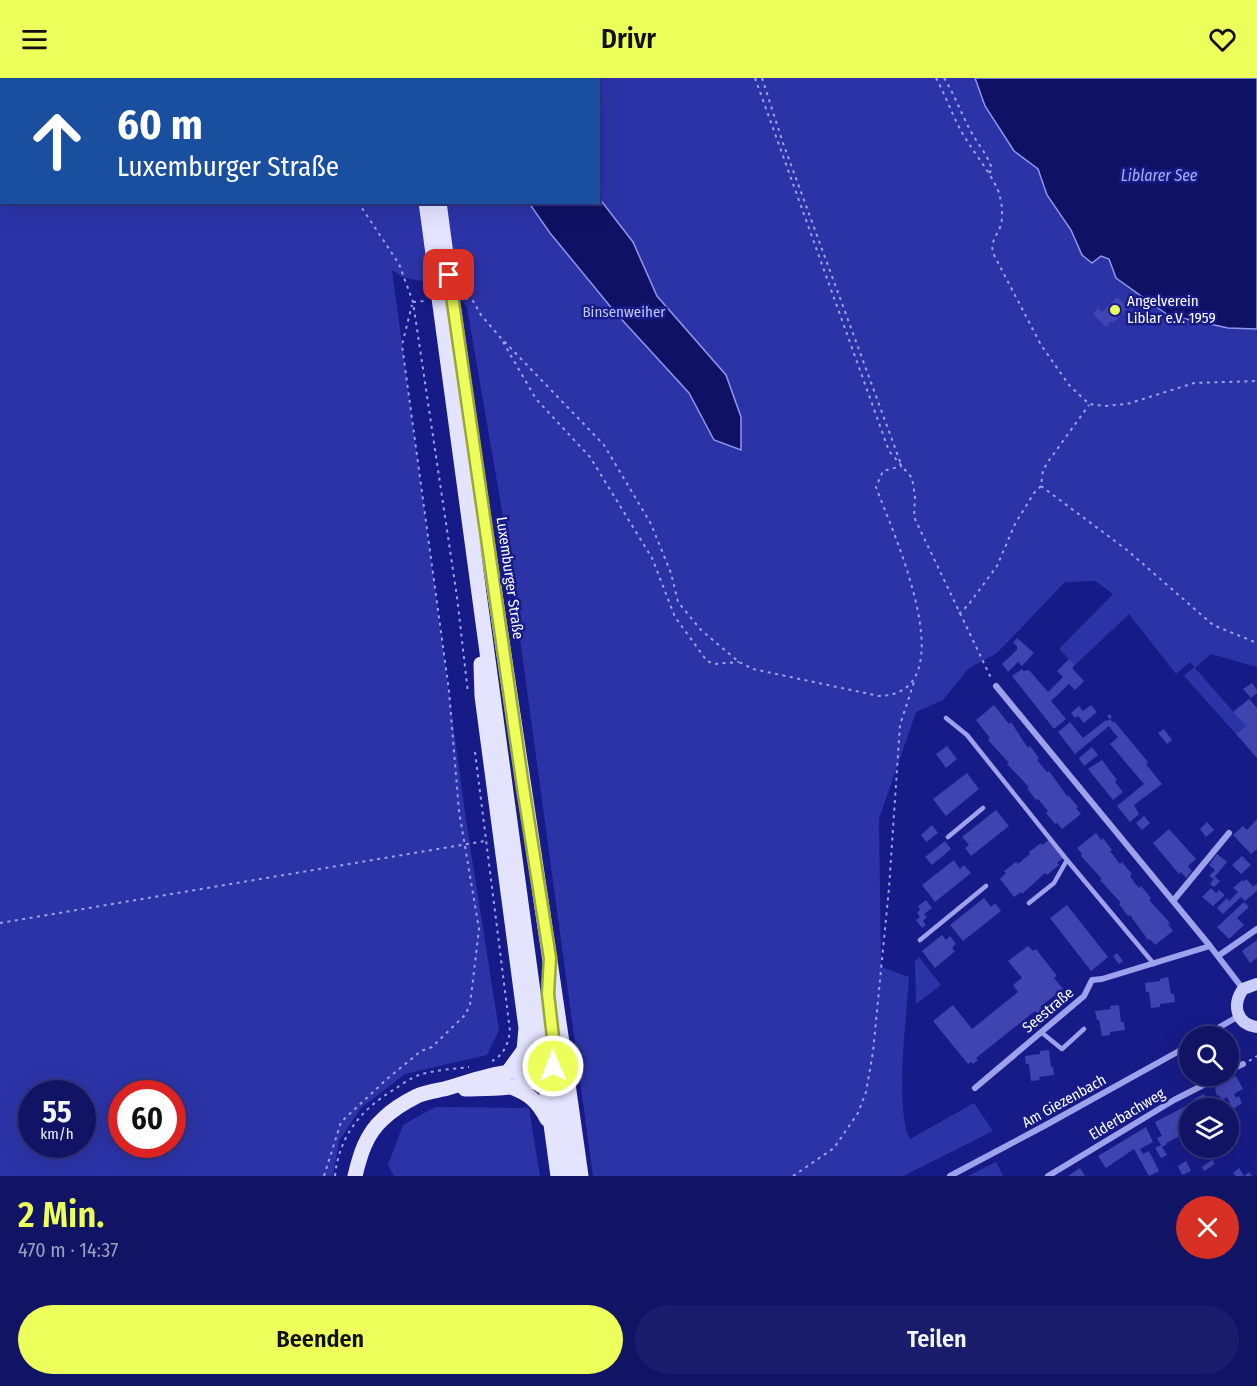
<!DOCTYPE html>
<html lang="de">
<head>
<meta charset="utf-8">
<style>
  :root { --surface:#111465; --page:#1a1d6b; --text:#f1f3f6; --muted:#9c9ebf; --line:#303379; --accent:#edff5a }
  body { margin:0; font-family:"Fira Sans Condensed",sans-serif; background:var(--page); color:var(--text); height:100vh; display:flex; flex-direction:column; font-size:22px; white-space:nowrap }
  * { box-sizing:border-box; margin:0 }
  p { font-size:20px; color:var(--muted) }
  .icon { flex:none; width:33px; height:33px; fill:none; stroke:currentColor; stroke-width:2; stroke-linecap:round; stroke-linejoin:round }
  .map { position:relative; height:1098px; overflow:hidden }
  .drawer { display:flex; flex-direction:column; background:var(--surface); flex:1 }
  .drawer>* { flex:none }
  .hud { position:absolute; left:0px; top:0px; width:600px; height:126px; box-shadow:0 6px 24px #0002,0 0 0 2px var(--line); background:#1a4fa0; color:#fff; overflow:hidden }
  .controls { position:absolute; left:1179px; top:948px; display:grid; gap:12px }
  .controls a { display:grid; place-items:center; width:60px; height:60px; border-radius:50%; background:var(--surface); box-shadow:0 6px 24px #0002,0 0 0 2px var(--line); font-size:30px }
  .speed { position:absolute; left:18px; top:1002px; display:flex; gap:12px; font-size:30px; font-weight:700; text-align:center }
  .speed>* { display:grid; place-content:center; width:78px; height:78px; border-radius:50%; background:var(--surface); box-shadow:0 6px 24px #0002,0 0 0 2px var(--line); line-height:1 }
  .speed small { font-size:15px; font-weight:400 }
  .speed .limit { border:9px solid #d22; background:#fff; color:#111 }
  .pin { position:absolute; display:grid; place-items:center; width:51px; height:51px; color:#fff; margin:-26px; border-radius:12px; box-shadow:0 3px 9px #0006 }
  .me { position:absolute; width:66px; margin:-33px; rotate:359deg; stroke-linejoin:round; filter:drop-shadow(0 0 4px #0008) }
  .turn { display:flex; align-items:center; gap:21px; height:126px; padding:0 18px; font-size:27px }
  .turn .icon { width:78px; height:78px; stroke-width:2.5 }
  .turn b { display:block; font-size:42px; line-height:51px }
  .round { display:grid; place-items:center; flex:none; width:63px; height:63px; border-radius:32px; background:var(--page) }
  .summary { display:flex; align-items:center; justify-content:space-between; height:102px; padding:0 18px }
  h1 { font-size:36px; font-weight:600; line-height:45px; color:var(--accent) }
  .action { display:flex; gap:12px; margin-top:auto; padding:12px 18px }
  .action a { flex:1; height:69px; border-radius:36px; background:var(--accent); color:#111; font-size:24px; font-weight:600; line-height:69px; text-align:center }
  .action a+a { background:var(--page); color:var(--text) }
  header { display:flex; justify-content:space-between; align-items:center; height:78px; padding:0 18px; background:var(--accent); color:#111; font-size:27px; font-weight:600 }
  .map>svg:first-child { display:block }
</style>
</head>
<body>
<header><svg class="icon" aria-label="menu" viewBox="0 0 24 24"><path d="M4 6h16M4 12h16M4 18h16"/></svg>Drivr<svg class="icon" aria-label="heart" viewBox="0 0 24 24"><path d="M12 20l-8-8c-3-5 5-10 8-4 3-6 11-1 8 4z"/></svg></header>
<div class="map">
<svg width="1257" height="1098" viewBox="0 0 1257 1098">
  <rect width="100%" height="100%" fill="#171b87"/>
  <path fill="#2c33a7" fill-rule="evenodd" d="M0 0H975L985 28 1014 73 1038 91 1047 117 1071 152 1082 177 1091 185 1101 178 1109 181 1116 200 1228 250 1257 251V589L1211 576 1195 590 1246 648 1236 656 1184 598 1194 589 1190 584 1176 596 1129 536 1075 587 1059 571 1113 516 1095 503 1065 504 997 575 968 591 943 622 916 634 879 741 881 889 909 899C907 936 894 1032 910 1061L974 1025 993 1053 903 1098H593L505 450 467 230 461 221 431 205 402 199 392 192 466 742 499 952 487 977 405 996 361 1030 339 1063 333 1098H0ZM2 2H598V124H2ZM32 1016H82V1066H32ZM122 1016H172V1066H122Z
    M919 879 941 907 916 926 915 883Z
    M435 1029 529 1030 540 1098H394L388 1087 403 1047Z
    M996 1084 1003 1098H968Z"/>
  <path fill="#0f1164" stroke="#9096f0" stroke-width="1.5" d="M975 0H1257V251L1228 250 1168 237 1116 200 1109 181 1101 178 1092 185 1082 177 1071 152 1047 117 1038 91 1014 73 985 28Z
    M599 120 633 164 657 218 726 297 741 339V372L714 362 689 315 614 233 550 155 529 125 598 124Z"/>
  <path fill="#3f44b1" d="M1117 219 1128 229 1113 245 1112 243 1106 249 1093 236 1098 230 1102 234Z
    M1017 560 1034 575 1022 588 1018 584 1008 594 1002 586 1017 572V568L1013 565Z
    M1069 581 1075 587 1072 590 1084 603 1075 612 1069 606 1051 623 1066 641 1054 651 1012 598 1022 591 1023 593 1029 592 1048 614 1063 599 1057 593Z
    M1252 605 1257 612V615L1251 620 1243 611Z
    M1249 621 1257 630V680L1236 656 1246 648 1233 634Z
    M994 627 1009 646 1011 644 1028 670 1030 668 1039 680 1037 682 1047 694 1049 693 1067 718 1068 717 1078 729 1076 730 1081 736 1062 751 1057 745 1055 746 1046 735 1048 733 1038 721 1036 722 1027 710 1029 709 1007 686 1009 685 988 662 990 660 976 642Z
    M1091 627 1097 634 1084 645 1078 638 1075 640 1071 635 1079 628 1083 633Z
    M1110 636 1112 639 1110 641 1113 645 1114 643 1148 684 1146 686 1162 706 1134 727 1139 736 1130 744 1117 728 1144 706 1110 666 1118 659 1114 655 1109 648 1075 676 1058 654 1070 644 1083 660 1106 642 1107 643 1110 641 1107 638Z
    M1164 651 1172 662 1167 666 1158 655Z
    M947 668 957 681 946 690 936 676Z
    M1092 669 1098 677 1084 688 1079 680Z
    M1102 682 1117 702 1115 704 1123 714 1113 722 1088 691Z
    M967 695 979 711 946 738 933 721Z
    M996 732 1009 748 971 778 965 770 969 767 962 759Z
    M1144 738 1150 745 1142 752 1136 745Z
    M1257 741V771L1251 776 1233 757 1243 748 1247 752Z
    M1207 744 1214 752 1206 759 1200 751Z
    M932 747 938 755 926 764 921 757Z
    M1169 751 1196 781 1188 788 1192 793 1186 800 1181 794 1179 796 1153 765Z
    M1096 755 1101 762 1103 760 1112 772 1110 773 1120 786 1122 784 1132 796 1130 798 1134 804 1139 810 1141 808 1151 820 1149 822 1170 845 1168 846 1173 853 1155 867 1150 861 1148 862 1130 837 1128 838 1119 826 1121 825 1100 802 1102 801 1081 778 1082 776 1077 770Z
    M1049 762 1063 780 1057 785 1059 787 1047 797 1045 795 1022 816 1021 814 1014 819 1000 801 1006 795 1004 793 1016 784 1018 786 1030 776 1029 774 1041 765 1042 767Z
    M945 763 951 771 932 787 925 779Z
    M1217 776 1227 784 1213 801 1209 798 1215 792 1209 787Z
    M1242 778 1251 787 1241 796 1232 787Z
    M954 782 960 791 964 787 971 795 935 824 922 807Z
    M1215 799 1220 803 1214 809 1210 806Z
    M1246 801 1253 808 1249 811 1257 806V813L1245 823 1241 819 1223 836 1217 830 1227 820 1229 823 1238 814 1233 810 1242 802 1243 804Z
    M1211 810 1216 815 1219 812 1225 817 1213 828 1202 819Z
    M984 820 991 829 995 825 1001 833 963 863 950 847Z
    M926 822 932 830 924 836 927 839 923 843 926 847 922 850 916 842 920 839 917 835 920 831 918 828Z
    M1244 824 1249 829 1237 840 1244 847 1229 861 1217 849Z
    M1067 827 1108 879 1091 893 1050 840Z
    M942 857 946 862 950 858 956 866 952 870 955 873 935 890 922 873Z
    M1257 862V880L1250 885 1242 873Z
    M1028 868 1033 873 1036 871 1057 898 1054 900 1063 911 1040 929 1042 931 1037 935 1035 933 976 980 978 982 973 986 971 984 968 986 933 943 953 927 972 951 1018 914 1013 907 1022 900 1008 883Z
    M1117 875 1123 883 1119 886 1113 878Z
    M1168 899 1171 916H1174L1175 924 1160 926V929L1151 930 1149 914H1146L1145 905 1160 903V901Z
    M1119 927 1121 944H1124L1125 952 1110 954V957L1102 958 1099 942H1097L1095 933 1111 931 1110 928Z
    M1049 972 1051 989H1053L1054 997 1039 999 1040 1002 1031 1003 1029 986H1026L1025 978 1040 976V973Z
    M1236 998 1243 1011 1234 1016 1236 1020 1239 1018 1242 1025 1230 1033 1227 1027 1230 1025 1227 1019 1222 1022 1219 1017 1217 1018 1215 1010Z
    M1204 1016 1206 1021 1208 1020 1210 1028 1206 1030H1190V1053L1166 1065 1167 1066 1162 1069 1167 1077 1161 1080 1155 1070 1161 1067 1157 1060 1162 1058 1155 1044 1196 1023 1194 1021Z
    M1146 1049 1153 1064 1140 1071 1143 1076 1149 1073 1159 1093 1149 1098 1134 1071 1106 1090 1098 1078Z
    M1212 1082 1215 1086 1204 1093 1202 1089Z
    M1186 1083 1191 1093 1182 1097 1178 1088Z
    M1080 1090 1085 1098H1068Z
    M1239 1090 1244 1098 1249 1094 1252 1098H1236L1233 1095Z"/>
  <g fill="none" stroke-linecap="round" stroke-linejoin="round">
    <path stroke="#9da2ed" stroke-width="2" stroke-dasharray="3 4.5" stroke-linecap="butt" d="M262 0 263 2
      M755 0 889 373 912 400 915 418 914 439 991 600
      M762 0 783 65 901 386
      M936 0C945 16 951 34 960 51 969 69 997 102 1000 119 1002 127 1003 138 1001 147 997 158 989 164 994 177L1041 267 1069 307 1089 326 1105 328 1127 326 1194 305 1257 303
      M944 0C954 16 960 32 968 48 975 63 987 75 992 91L988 97
      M358 124 399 186 413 224 457 519 468 615
      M465 220 473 223 481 237 500 259 604 367 651 446 671 495 678 524 701 552 739 584 753 591 879 618C969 616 891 451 876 409L883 393 902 388
      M413 224 425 223
      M503 264 536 321 590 379 652 480 675 539 707 583 714 586 739 584
      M1041 408 1127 472 1213 547 1257 565
      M959 536 969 526 997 488 1015 446 1034 415 1041 408 1043 392 1050 381 1089 327
      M475 674 510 953C508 966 504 977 492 983
      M0 845 485 763
      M1249 983 1257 978
      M324 1098 341 1044 387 1001 421 973 432 969 465 937 470 927 479 851 459 733 449 613 402 267 412 227
      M335 1098C339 1058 361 1031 395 1011 402 1006 411 1000 419 997 434 992 453 991 469 989
      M793 1098 834 1070 858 1035 866 1014 873 974 889 810 900 647 914 604"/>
    <path stroke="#9da2ed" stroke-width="4.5" d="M946 640 967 657 1067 782 1154 886
      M948 759 983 730
      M1029 825 1054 805 1067 782
      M920 862 986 808
      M1041 954 1062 971 1084 951"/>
    <path stroke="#9da2ed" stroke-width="6" d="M996 608 1210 868 1243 911
      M1173 823 1229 755
      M1218 878 1257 851
      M1204 958 1239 938
      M1228 993 1243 986
      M975 1010 1084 918 1092 902 1102 901 1210 868
      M950 1098 1044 1048 1190 967
      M1048 1098 1174 1022 1221 998"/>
    <path stroke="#caccfa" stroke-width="12" d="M1257 906 1243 911C1232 927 1236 946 1257 949"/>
    <path stroke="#e4e4ff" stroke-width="15" d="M405 0 406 2
      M422 0V2
      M426 124 558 1098
      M439 124C482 450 536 773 581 1098
      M481 586 482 618 526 950 524 972 508 994
      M511 1009C530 1016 538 1024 547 1041
      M465 1011C489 1010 542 1013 553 988 557 980 554 972 553 964
      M355 1098C360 1077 366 1056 383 1041 393 1031 405 1024 417 1018 426 1014 435 1013 444 1011 472 1004 536 976 557 1008L569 1098"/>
  </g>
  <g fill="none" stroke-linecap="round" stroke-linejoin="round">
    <g stroke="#9aa63a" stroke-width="15">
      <path id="route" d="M449 197 523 709 550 880 548 916 555 977 553 988"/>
    </g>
    <use href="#route" stroke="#edff5a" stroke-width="10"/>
  </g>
  <circle fill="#edff5a" stroke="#171b87" stroke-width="2" cx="1115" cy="232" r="6"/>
  <g text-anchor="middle" stroke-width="5" stroke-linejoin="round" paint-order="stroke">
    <g font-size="15" fill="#fff" stroke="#171b87" text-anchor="start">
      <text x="1127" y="228">Angelverein<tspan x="1127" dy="17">Liblar e.V. 1959</tspan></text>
    </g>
    <g font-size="15" fill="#c3c6fa" stroke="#171b87">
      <text x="624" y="239">Binsenweiher</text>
    </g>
    <g font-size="15" fill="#fff" stroke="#171b87">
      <text transform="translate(510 500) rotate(82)" y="5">Luxemburger Straße</text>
      <text transform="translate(1048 932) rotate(-40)" y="5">Seestraße</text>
      <text transform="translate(1064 1023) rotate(-29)" y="5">Am Giezenbach</text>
      <text transform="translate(1127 1036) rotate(-31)" y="5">Elderbachweg</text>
    </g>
    <g font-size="16" font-style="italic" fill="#a9adf5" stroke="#171b87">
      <text x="1159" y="103">Liblarer See</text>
    </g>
  </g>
</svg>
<div class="controls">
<a><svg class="icon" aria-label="search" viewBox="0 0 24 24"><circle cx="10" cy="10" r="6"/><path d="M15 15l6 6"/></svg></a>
<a><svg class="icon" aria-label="layers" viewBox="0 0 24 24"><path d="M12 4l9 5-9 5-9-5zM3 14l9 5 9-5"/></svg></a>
</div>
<div class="speed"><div>55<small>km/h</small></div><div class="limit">60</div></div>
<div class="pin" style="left:449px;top:197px;background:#d93025"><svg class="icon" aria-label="arrive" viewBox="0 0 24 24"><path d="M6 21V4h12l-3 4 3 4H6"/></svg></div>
<svg class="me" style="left:553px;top:988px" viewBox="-20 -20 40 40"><circle r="17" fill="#edff5a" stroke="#fff" stroke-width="3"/><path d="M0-11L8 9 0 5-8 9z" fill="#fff"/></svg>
<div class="hud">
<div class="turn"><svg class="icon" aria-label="ahead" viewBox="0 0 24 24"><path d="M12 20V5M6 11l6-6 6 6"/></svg><div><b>60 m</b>Luxemburger Straße</div></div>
</div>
</div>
<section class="drawer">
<div class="summary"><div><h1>2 Min.</h1><p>470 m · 14:37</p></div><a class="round" style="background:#d93025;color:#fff"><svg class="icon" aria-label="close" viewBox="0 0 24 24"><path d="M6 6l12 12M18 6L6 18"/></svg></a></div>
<div class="action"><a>Beenden</a><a>Teilen</a></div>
</section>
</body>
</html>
